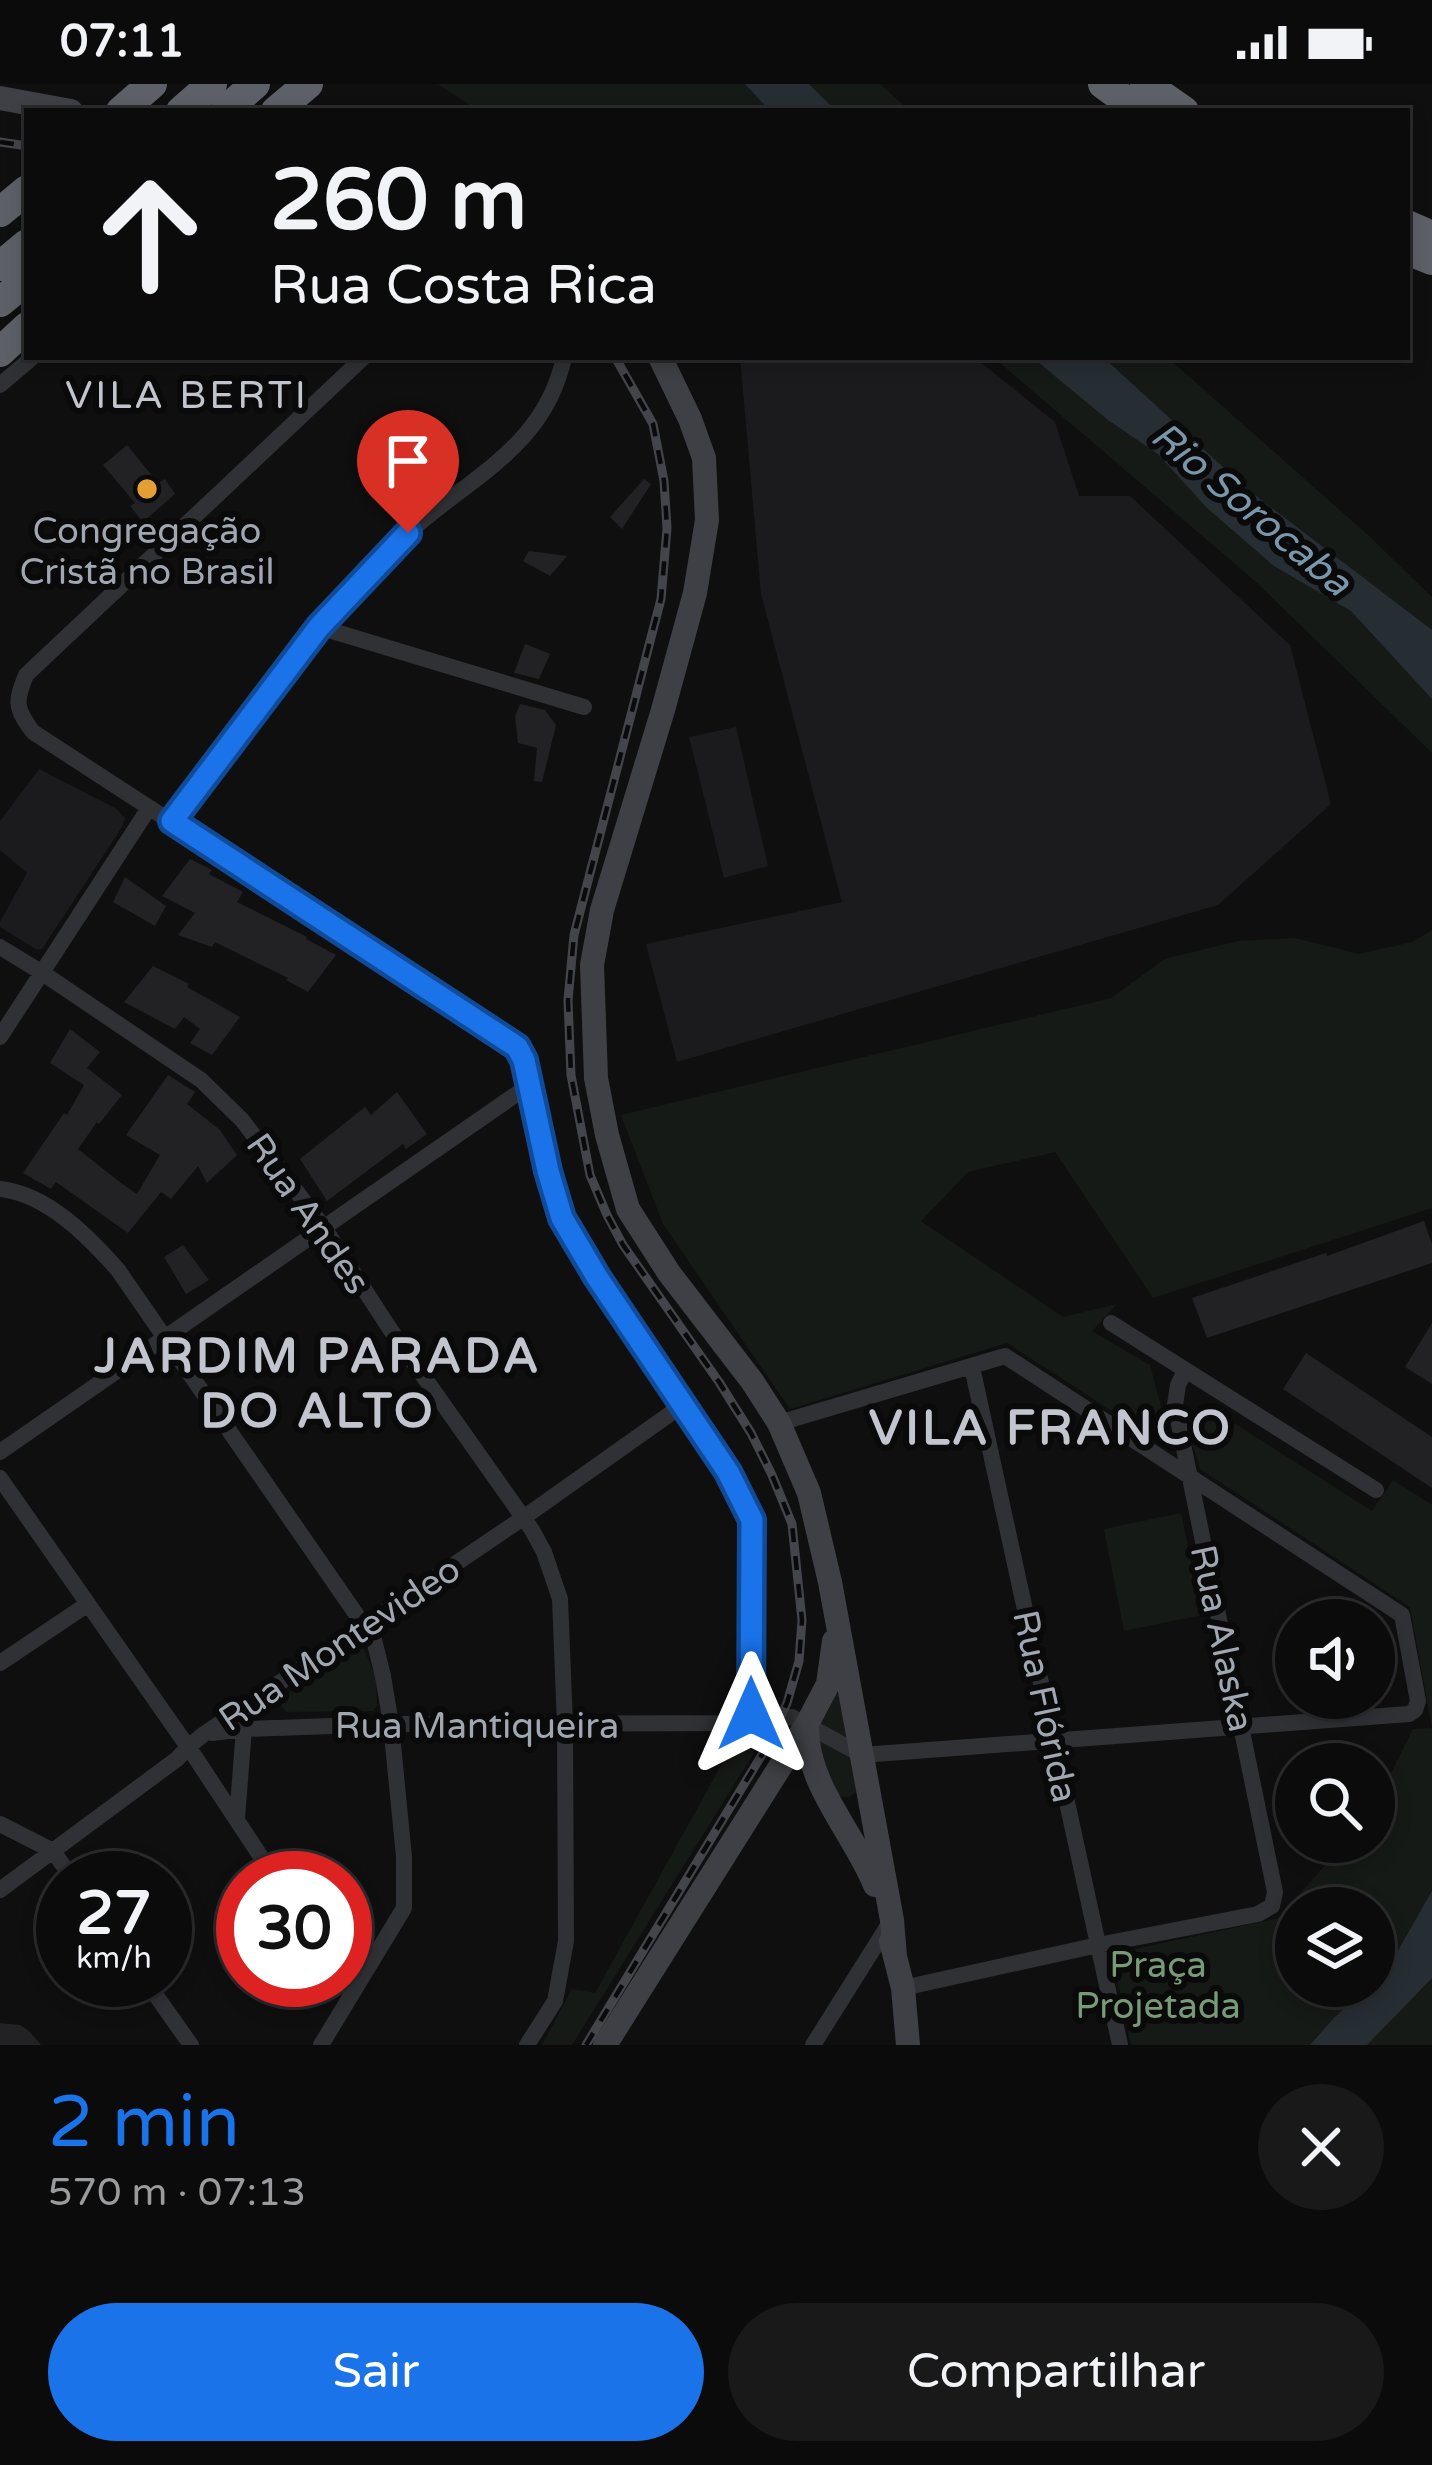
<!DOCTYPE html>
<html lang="pt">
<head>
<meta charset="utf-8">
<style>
  :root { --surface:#0b0b0c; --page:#19191a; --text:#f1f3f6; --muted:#9a9b9d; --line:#2b2b2d; --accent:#1a73e8 }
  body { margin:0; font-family:"Varela Round",sans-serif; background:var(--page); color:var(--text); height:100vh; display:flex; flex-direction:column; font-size:45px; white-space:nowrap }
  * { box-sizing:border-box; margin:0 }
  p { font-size:39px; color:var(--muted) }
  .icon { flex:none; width:66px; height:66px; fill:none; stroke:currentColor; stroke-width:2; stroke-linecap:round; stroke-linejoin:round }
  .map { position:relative; height:1961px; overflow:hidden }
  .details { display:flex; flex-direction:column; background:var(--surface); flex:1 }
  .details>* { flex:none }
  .hud { position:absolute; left:24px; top:24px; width:1386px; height:252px; border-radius:0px; box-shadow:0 6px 18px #0003,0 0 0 3px var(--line); background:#0b0b0c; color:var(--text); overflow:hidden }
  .controls { position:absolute; left:1275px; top:1515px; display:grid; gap:24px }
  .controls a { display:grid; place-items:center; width:120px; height:120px; border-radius:50%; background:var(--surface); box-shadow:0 6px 18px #0003,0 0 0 3px var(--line); font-size:60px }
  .speed { position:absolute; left:36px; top:1767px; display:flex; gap:24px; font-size:60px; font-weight:700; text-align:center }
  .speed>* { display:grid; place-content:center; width:156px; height:156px; border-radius:50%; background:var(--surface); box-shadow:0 6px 18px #0003,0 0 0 3px var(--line); line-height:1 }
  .speed small { font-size:30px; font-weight:400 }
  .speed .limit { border:18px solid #d22; background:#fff; color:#111 }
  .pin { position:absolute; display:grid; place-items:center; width:102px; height:102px; color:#fff; margin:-123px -51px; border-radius:50% 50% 50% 0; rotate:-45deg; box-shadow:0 0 12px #0007 }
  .pin .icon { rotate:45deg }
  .me { position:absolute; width:132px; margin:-66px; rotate:0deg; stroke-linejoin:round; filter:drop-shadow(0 0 9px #0008) }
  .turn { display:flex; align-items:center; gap:42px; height:252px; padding:0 48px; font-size:54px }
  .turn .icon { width:156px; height:156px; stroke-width:2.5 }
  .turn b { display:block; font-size:84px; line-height:102px }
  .round { display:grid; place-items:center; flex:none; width:126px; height:126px; border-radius:63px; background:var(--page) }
  .headline { display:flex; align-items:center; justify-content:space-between; height:204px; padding:0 48px }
  h1 { font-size:72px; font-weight:600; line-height:90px; color:var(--accent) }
  .primary-button { display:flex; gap:24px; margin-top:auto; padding:24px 48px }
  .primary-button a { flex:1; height:138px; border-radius:72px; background:var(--accent); color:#fff; font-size:48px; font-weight:600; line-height:138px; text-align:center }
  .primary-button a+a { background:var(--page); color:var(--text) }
  .status { display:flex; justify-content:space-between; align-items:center; height:84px; padding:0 60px; background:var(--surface); direction:ltr }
  .status svg { height:33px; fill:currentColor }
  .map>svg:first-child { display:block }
</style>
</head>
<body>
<div class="status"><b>07:11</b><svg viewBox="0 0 49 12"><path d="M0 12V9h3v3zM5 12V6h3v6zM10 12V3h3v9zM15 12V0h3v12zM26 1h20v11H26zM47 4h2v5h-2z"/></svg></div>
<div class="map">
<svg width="1432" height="1961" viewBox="0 0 1432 1961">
  <rect width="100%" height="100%" fill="#0f0f10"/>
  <path fill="#1b1b1d" d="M740 273H974L1055 338 1079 412H1130L1290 561 1331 720 1218 821 677 978 646 860 842 818 761 510Z
    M736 643 768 782 724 794 689 653Z
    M39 685 117 725 125 734 122 743 42 865 37 866 0 843V838L27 789 0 766V737Z"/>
  <path fill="#161a16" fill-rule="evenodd" d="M438 0H880L910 27H479Z
    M993 273H1167L1368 451 1432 513V669L1255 497Z
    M1432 846V1124L1153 1214 1055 1068 968 1088 921 1137 1063 1233 1117 1220 1092 1247 1150 1281 1173 1367 1007 1259 790 1325 663 1140 621 1031 1111 914 1165 875 1238 857 1294 854 1359 870 1412 858Z
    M1203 1327 1218 1329 1372 1427 1393 1396 1432 1421V1961H1131L1112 1870 1279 1834 1345 1758H1374V1723L1413 1645 1432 1644 1410 1523 1200 1385 1191 1356 1188 1337 1192 1331ZM1296 1824H1374V1902H1296Z
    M1181 1429 1202 1531 1124 1547 1104 1445Z
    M357 1562 364 1565 376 1594 377 1621 373 1627 286 1628 281 1622 282 1614Z
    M841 1570 857 1707 849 1713 839 1712 815 1662 813 1646Z
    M739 1649 762 1656 572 1961H542L572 1905 595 1909Z"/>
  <path fill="#272e33" d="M745 0H809L836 27H770Z
    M1032 273H1103L1247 405 1432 546V615L1351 527 1274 482 1206 423 1158 370 1108 336Z
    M1432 1807V1894L1367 1961H1310L1333 1935 1368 1902H1374V1897L1388 1884Z"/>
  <path fill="#222224" d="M127 361 158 399 165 395 175 410 143 438 130 422 135 419 103 381Z
    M644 395 651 400 622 445 610 433Z
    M529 467 567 472 550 492 523 477Z
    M525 560 550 570 539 595 514 589Z
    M520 620 545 626 556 641 542 698 534 697 537 664 518 659 515 633Z
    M190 775 212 786 209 790 243 808 237 818 307 853 306 855 336 871 308 908 286 896 288 894 215 858 212 863 178 851 195 829 162 812Z
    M125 793 166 822 155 842 113 818Z
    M153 882 189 900 187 903 240 933 212 971 190 959 200 945 184 933 175 945 124 918Z
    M70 945 100 968 87 984 122 1011 99 1040 97 1038 78 1065 121 1099 137 1110 160 1071 126 1051 168 991 195 1008 187 1020 220 1046 237 1071 207 1099 198 1082 171 1115 161 1108 128 1149 56 1098 51 1105 23 1089 64 1029 67 1031 84 1001 50 979Z
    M397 1008 427 1050 406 1065 403 1060 327 1117 300 1075 365 1023 371 1031Z
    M1424 1137 1432 1160V1179L1207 1254 1192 1214 1326 1169 1327 1172Z
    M183 1161 209 1196 186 1210 164 1173Z
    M1432 1239V1300L1405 1283Z
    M1306 1269 1432 1353V1404L1283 1305Z
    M0 1939 20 1941 29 1947 41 1961H0Z"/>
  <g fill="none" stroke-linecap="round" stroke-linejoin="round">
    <path stroke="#303135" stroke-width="16" d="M364 273 26 591C15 618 15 624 33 648L517 963 524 976 548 1087 562 1134 597 1193 728 1388 752 1436 751 1639 792 1633 862 1671 1409 1630 1415 1626 1418 1617 1402 1531 1005 1272 779 1339
      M0 301 33 273
      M319 543C348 512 376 478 408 449 471 392 545 363 564 273
      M172 737 319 543 584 623
      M0 863 41 888 201 996 242 1036 325 1145 390 1245 532 1446 544 1468 560 1515 565 1641 566 1857 555 1917 527 1961
      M0 953 149 724
      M0 1105C47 1110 88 1152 118 1186L374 1556 383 1592 391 1640 404 1773V1824L321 1961
      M1111 1239 1376 1406
      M972 1283 1120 1961
      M0 1368 528 1002
      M0 1394 195 1673 275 1794
      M0 1579 88 1520
      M212 1649 244 1645 391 1640 751 1639
      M237 1734 244 1645
      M0 1740 53 1767 72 1794
      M0 1806 177 1675 188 1663 204 1650 523 1434 684 1320
      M145 1896 191 1961
      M903 1904 1098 1861 1258 1830 1272 1822 1275 1808 1175 1321 1178 1301 1185 1287
      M813 1961 889 1840"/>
    <path stroke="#3e4045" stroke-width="24" d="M0 14 71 27
      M660 273 690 335 704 374 707 436 695 509 663 626 602 826 592 881 596 994 607 1051 628 1125 669 1189 752 1297 779 1339 809 1409 830 1498 892 1836 895 1872
      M807 1640C805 1700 853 1747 875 1801
      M891 1857 903 1904 908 1961
      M605 1961 807 1640 828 1600 834 1557"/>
    <path stroke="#5d6066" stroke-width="30" d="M1103 0 1140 27
      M1145 0 1184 27
      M121 27 152 0
      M181 27 212 0
      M225 27 255 0
      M276 27 308 0
      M0 128 27 106
      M1407 141 1432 152
      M1407 166 1432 176
      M0 182 27 160
      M0 218 27 196
      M0 268 27 243"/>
    <g stroke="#43454a" stroke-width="9">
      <path id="rail" d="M0 58 27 62
        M586 1961 763 1669 787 1619 799 1577 802 1536 792 1440 772 1391 751 1349 719 1298 623 1161 607 1131 590 1091 571 991 568 916 574 851 661 515 667 444 664 397 653 340 615 273"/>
    </g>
    <use href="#rail" stroke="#0a0a0b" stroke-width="4.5" stroke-dasharray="14" stroke-linecap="butt"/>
  </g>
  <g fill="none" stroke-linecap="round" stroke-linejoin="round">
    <g stroke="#114b97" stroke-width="30">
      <path id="route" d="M408 449 319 543 172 737 517 963 524 976 548 1087 562 1134 597 1193 728 1388 752 1436 751 1630"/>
    </g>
    <use href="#route" stroke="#1a73e8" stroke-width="21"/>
  </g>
  <circle fill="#e49e33" stroke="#0a0a0b" stroke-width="4.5" cx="147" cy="405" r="12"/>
  <g text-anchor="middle" stroke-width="12" stroke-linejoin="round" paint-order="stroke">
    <g font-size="36" fill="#a1a7b0" stroke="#0a0a0b">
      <text x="147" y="459">Congregação<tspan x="147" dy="41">Cristã no Brasil</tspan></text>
    </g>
    <g font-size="36" fill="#a1a7b0" stroke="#0a0a0b">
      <text transform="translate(309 1129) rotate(55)" y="13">Rua Andes</text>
      <text transform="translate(1223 1554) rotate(78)" y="13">Rua Alaska</text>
      <text transform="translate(339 1559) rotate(-34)" y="13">Rua Montevideo</text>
      <text transform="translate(1046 1622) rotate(78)" y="13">Rua Flórida</text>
      <text x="477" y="1654">Rua Mantiqueira</text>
    </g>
    <g font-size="36" fill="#799a79" stroke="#0a0a0b">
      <text x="1158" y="1893">Praça<tspan x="1158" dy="41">Projetada</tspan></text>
    </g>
    <g font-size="39" letter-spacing="3" fill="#c2c5cd" stroke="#0a0a0b">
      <text x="187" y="324">VILA BERTI</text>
    </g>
    <g font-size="39" font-style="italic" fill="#7996aa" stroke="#0a0a0b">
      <text transform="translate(1252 424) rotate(40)" y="14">Rio Sorocaba</text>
    </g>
    <g font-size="48" font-weight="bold" letter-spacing="3" fill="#c2c5cd" stroke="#0a0a0b">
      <text x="318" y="1288">JARDIM PARADA<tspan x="318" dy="55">DO ALTO</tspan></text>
      <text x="1051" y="1360">VILA FRANCO</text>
    </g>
  </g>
</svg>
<div class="controls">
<a><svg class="icon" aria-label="sound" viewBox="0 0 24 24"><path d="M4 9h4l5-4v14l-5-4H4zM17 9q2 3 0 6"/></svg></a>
<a><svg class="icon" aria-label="search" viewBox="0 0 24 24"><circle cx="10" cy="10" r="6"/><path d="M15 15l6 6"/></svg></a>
<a><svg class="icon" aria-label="layers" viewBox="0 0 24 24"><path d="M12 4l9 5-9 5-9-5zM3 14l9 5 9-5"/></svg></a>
</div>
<div class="speed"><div>27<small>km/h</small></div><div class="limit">30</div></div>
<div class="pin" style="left:408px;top:449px;background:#d93025"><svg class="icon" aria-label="arrive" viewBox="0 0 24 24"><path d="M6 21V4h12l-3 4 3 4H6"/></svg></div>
<svg class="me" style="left:751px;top:1630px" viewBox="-20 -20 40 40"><path d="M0-17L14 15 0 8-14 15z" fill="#1a73e8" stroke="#fff" stroke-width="4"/></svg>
<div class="hud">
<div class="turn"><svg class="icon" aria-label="ahead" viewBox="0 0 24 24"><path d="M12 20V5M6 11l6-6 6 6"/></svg><div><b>260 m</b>Rua Costa Rica</div></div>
</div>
</div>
<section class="details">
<div class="headline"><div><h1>2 min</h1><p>570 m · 07:13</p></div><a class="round"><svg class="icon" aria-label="close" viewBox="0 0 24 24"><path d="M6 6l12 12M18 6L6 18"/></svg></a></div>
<div class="primary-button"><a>Sair</a><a>Compartilhar</a></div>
</section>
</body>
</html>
